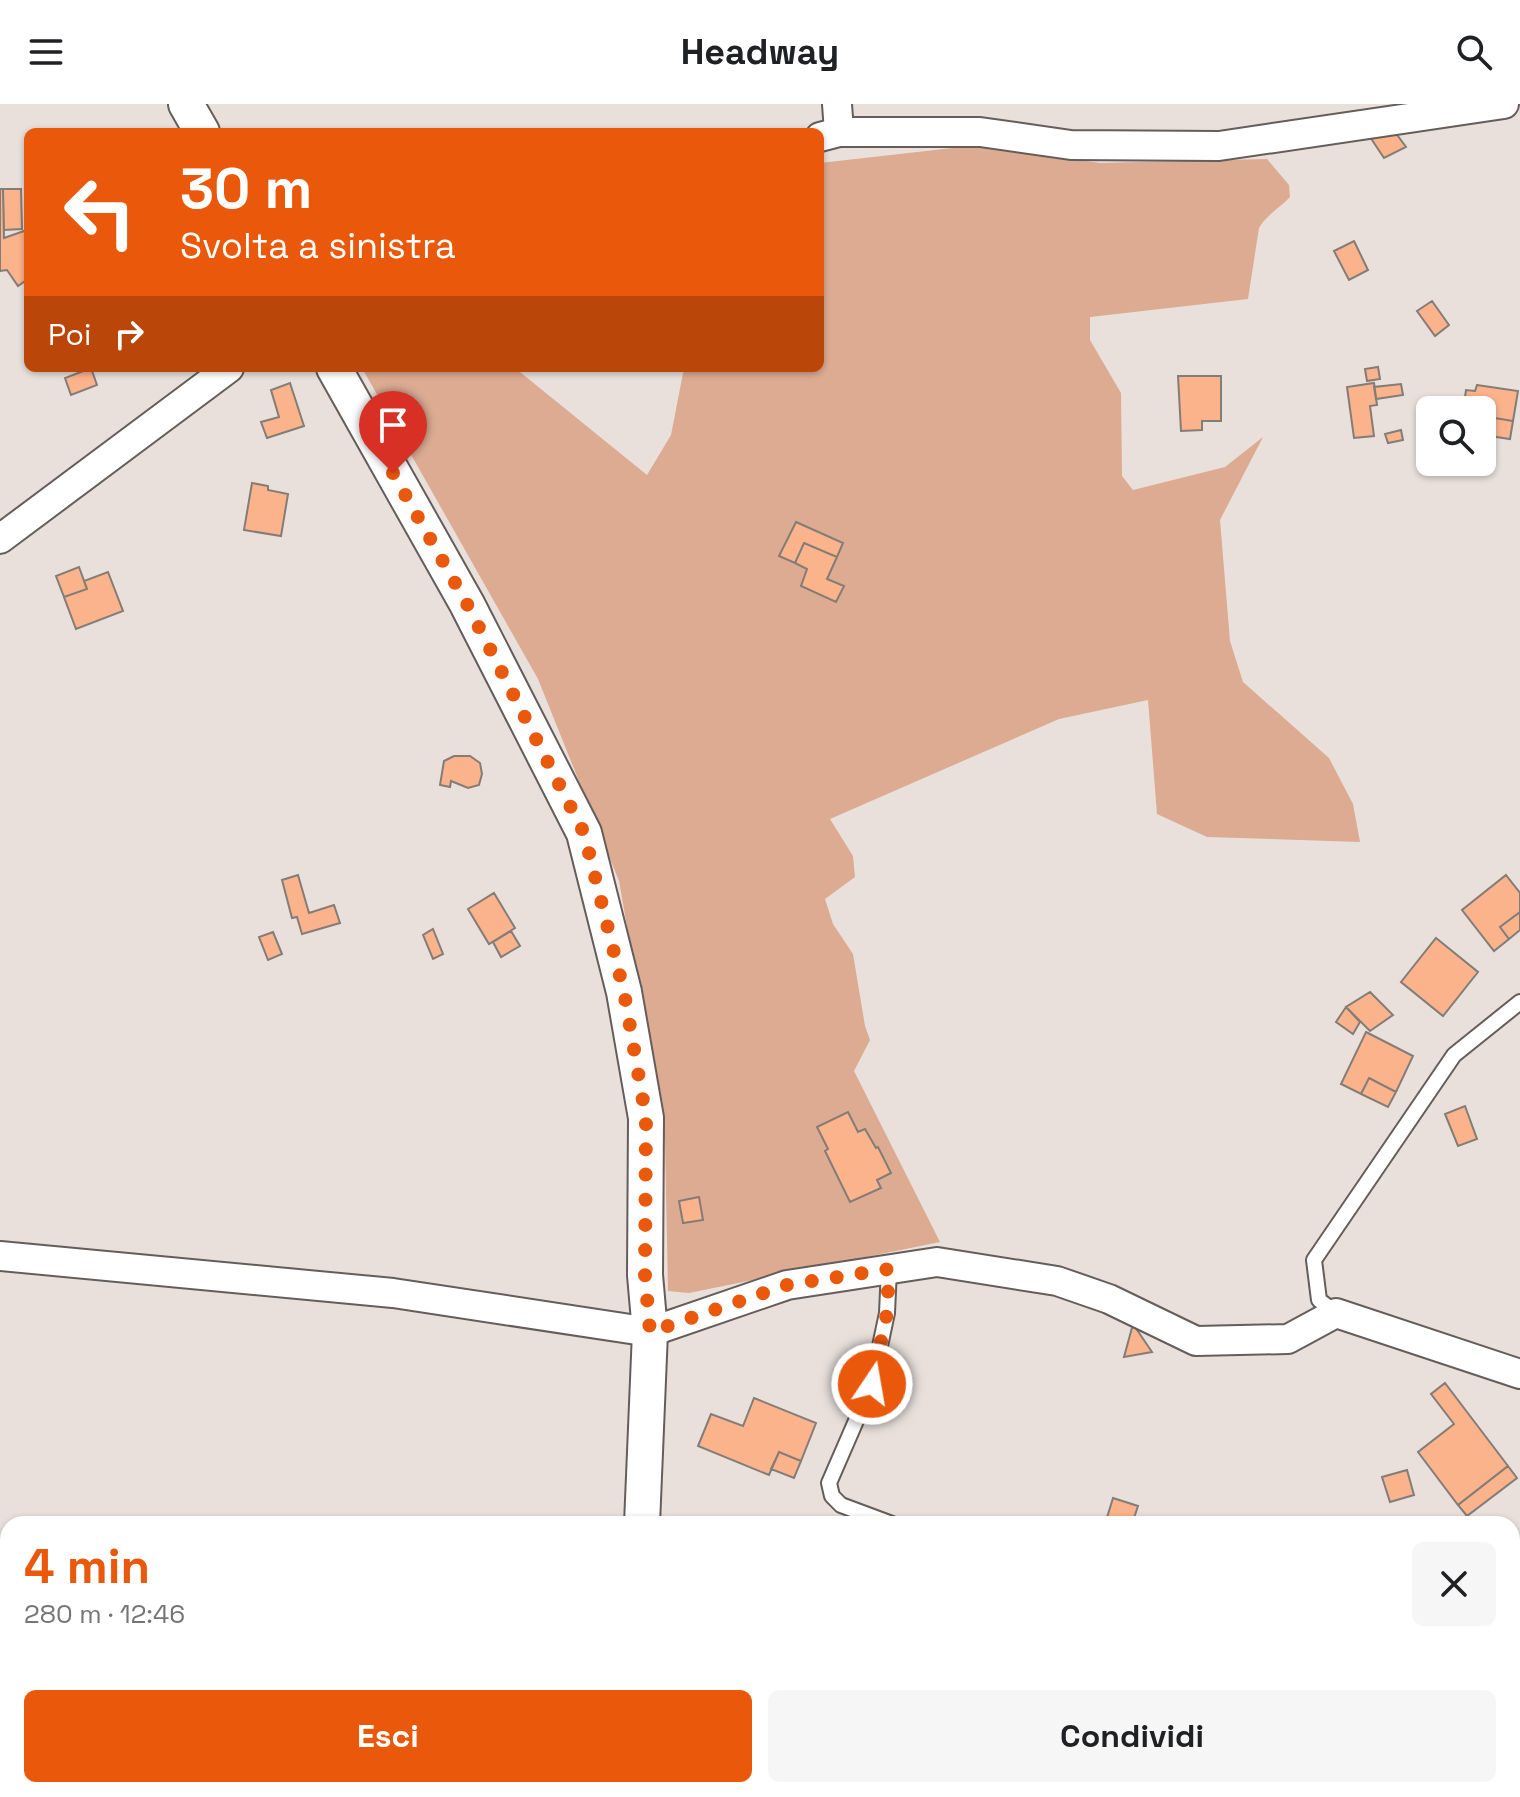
<!DOCTYPE html>
<html lang="it">
<head>
<meta charset="utf-8">
<style>
  :root { --surface:#fff; --page:#f6f6f6; --text:#202124; --muted:#757577; --accent:#ea580c }
  body { margin:0; font-family:"Space Grotesk",sans-serif; background:var(--page); color:var(--text); height:100vh; display:flex; flex-direction:column; font-size:30px; white-space:nowrap }
  * { box-sizing:border-box; margin:0 }
  p { font-size:26px; color:var(--muted) }
  .icon { flex:none; width:44px; height:44px; fill:none; stroke:currentColor; stroke-width:2; stroke-linecap:round; stroke-linejoin:round }
  .map { position:relative; flex:1; overflow:hidden }
  .drawer { position:absolute; left:0px; top:1412px; width:1520px; height:282px; display:flex; flex-direction:column; background:var(--surface); border-radius:24px 24px 0 0; box-shadow:0 2px 6px #0004 }
  .drawer>* { flex:none }
  .hud { position:absolute; left:24px; top:24px; width:800px; height:244px; border-radius:12px; box-shadow:0 2px 6px #0004; background:#ea580c; color:#fff; overflow:hidden }
  .tools { position:absolute; left:1416px; top:292px; display:grid; gap:16px }
  .tools a { display:grid; place-items:center; width:80px; height:80px; border-radius:12px; background:var(--surface); box-shadow:0 2px 6px #0004; font-size:40px }
  .pin { position:absolute; display:grid; place-items:center; width:68px; height:68px; color:#fff; margin:-82px -34px; border-radius:50% 50% 50% 0; rotate:-45deg; box-shadow:0 0 8px #0007 }
  .pin .icon { rotate:45deg }
  .me { position:absolute; width:88px; margin:-44px; rotate:12deg; stroke-linejoin:round; filter:drop-shadow(0 0 6px #0008) }
  .turn { display:flex; align-items:center; gap:28px; height:168px; padding:0 24px; font-size:36px }
  .turn .icon { width:104px; height:104px; stroke-width:2.5 }
  .turn b { display:block; font-size:56px; line-height:68px }
  .then { display:flex; align-items:center; height:76px; padding:0 24px; background:#0003; gap:16px; font-size:30px }
  .round { display:grid; place-items:center; flex:none; width:84px; height:84px; border-radius:12px; background:var(--page) }
  .head { display:flex; align-items:center; justify-content:space-between; height:136px; padding:0 24px }
  h1 { font-size:48px; font-weight:800; line-height:60px; color:var(--accent) }
  .button { display:flex; gap:16px; margin-top:auto; padding:16px 24px }
  .button a { flex:1; height:92px; border-radius:12px; background:var(--accent); color:#fff; font-size:32px; font-weight:800; line-height:92px; text-align:center }
  .button a+a { background:var(--page); color:var(--text) }
  header { display:flex; justify-content:space-between; align-items:center; height:104px; padding:0 24px; background:var(--surface); font-size:36px; font-weight:800 }
  .map>svg:first-child { display:block }
</style>
</head>
<body>
<header><svg class="icon" aria-label="menu" viewBox="0 0 24 24"><path d="M4 6h16M4 12h16M4 18h16"/></svg>Headway<svg class="icon" aria-label="search" viewBox="0 0 24 24"><circle cx="10" cy="10" r="6"/><path d="M15 15l6 6"/></svg></header>
<div class="map">
<svg width="1520" height="1693" viewBox="0 0 1520 1693">
  <rect width="100%" height="100%" fill="#e9e0db"/>
  <path fill="#dcab92" d="M979 41 1100 59 1267 55 1289 81 1290 93C1280 104 1266 111 1259 124L1248 195 1090 213V236L1121 289 1122 372 1133 386 1225 363 1263 333 1220 416 1230 537 1243 578 1329 654 1353 700 1360 738 1207 733 1157 710 1148 596 1059 615 830 715 853 752 855 773 825 795 833 820 853 850 865 922 870 936 854 967 940 1138 689 1189 668 1187 665 1038 619 777 538 575 362 264H515L647 371 671 331 684 264H820V59Z"/>
  <path fill="#fbb38c" stroke="#847c77" stroke-width="2" d="M1395 28 1406 43 1384 54 1370 33Z
    M0 85H3L4 134 24 127 28 133V175L18 182 7 166 0 167Z
    M3 85H21L22 125 4 126Z
    M1354 137 1368 166 1349 176 1334 147Z
    M1432 197 1449 221 1435 232 1417 207Z
    M1378 263 1380 275 1367 277 1365 265Z
    M91 264 97 281 71 291 65 274Z
    M1178 272H1221V317H1202V326L1181 327Z
    M290 279 304 322 267 334 261 318 279 313 271 286Z
    M1374 279 1377 301 1370 302 1374 332 1354 334 1347 283Z
    M1401 280 1403 291 1376 295 1374 283Z
    M1477 281 1518 287 1513 317 1482 312V306H1463L1466 286 1475 287Z
    M1482 312 1513 317 1510 335 1482 331Z
    M1401 326 1403 336 1388 339 1385 330Z
    M1482 341 1494 345 1488 364 1474 360 1482 358Z
    M252 379 268 382V386L288 390 281 432 244 426Z
    M796 418 843 439 837 453 804 439 795 459 779 452Z
    M804 439 837 453 827 475 844 482 836 498 801 482 807 465 795 459Z
    M79 463 87 485 64 493 56 472Z
    M108 468 123 507 76 525 64 493 87 485 84 477Z
    M454 652H470L480 659 482 670 479 681 468 684 451 677 450 683 440 681 444 657Z
    M298 771 309 809 334 801 340 819 302 830 297 813 292 814 282 776Z
    M1506 771 1520 789V808L1500 823 1509 835 1494 847 1462 806Z
    M494 789 515 824 489 840 468 805Z
    M1520 808V826L1509 835 1500 823Z
    M433 825 443 850 433 855 423 831Z
    M511 827 520 842 501 853 493 838Z
    M273 828 282 850 268 856 259 833Z
    M1436 834 1478 868 1443 912 1401 878Z
    M1370 888 1393 911 1370 927 1346 903Z
    M1346 903 1360 918 1353 930 1336 918Z
    M1366 928 1413 952 1396 988 1369 974 1361 990 1341 980Z
    M1369 974 1396 988 1388 1003 1361 990Z
    M1465 1002 1477 1035 1458 1042 1445 1010Z
    M848 1008 858 1028 865 1025 876 1044 878 1043 891 1069 877 1076 881 1084 850 1098 825 1047 828 1045 817 1023Z
    M699 1093 703 1116 683 1119 679 1097Z
    M1133 1220 1152 1248 1124 1253Z
    M1445 1279 1508 1362 1458 1401 1418 1348 1454 1320 1431 1290Z
    M754 1294 816 1319 801 1357 779 1348 769 1371 698 1342 711 1310 743 1322Z
    M779 1348 801 1357 794 1374 771 1365Z
    M1508 1362 1517 1374 1467 1412 1458 1401Z
    M1407 1366 1414 1391 1390 1398 1382 1373Z
    M1113 1394 1138 1402 1132 1420H1105Z
    M966 1686 971 1693H941L938 1687Z"/>
  <g fill="none" stroke-linecap="round" stroke-linejoin="round">
    <g stroke="#645d59" stroke-width="18">
      <path id="service" d="M889 1165 887 1209 872 1280 829 1379 832 1392 841 1401 892 1420
        M1336 1209 1319 1196 1314 1156 1454 951 1520 898
        M1073 1686 1080 1693"/>
    </g>
    <g stroke="#645d59" stroke-width="32">
      <path id="minor" d="M837 0 839 28
        M820 33 839 28H980L1071 41 1219 42 1504 0
        M0 435 229 264
        M0 1152 393 1189 650 1228 787 1181 937 1158 1057 1177 1109 1195 1196 1237 1288 1235 1336 1209 1520 1270
        M1456 1686V1693"/>
    </g>
    <g stroke="#645d59" stroke-width="38">
      <path id="tertiary" d="M186 0 202 28
        M334 264 467 500 584 729 624 888 646 1014 645 1171 650 1228 642 1420
        M1512 1513 1520 1507
        M630 1693V1686
        M1310 1693 1319 1686"/>
    </g>
    <use href="#service" stroke="#fff" stroke-width="14"/>
    <use href="#minor" stroke="#fff" stroke-width="28"/>
    <use href="#tertiary" stroke="#fff" stroke-width="34"/>
  </g>
  <g fill="none" stroke-linecap="round" stroke-linejoin="round">
    <path stroke="#ea580c" stroke-width="14" stroke-dasharray="0 25.2" d="M393 369 467 500 584 729 624 888 646 1014 645 1171 650 1228 787 1181 889 1165 887 1209 872 1280"/>
  </g>
</svg>
<div class="tools">
<a><svg class="icon" aria-label="search" viewBox="0 0 24 24"><circle cx="10" cy="10" r="6"/><path d="M15 15l6 6"/></svg></a>
</div>
<div class="pin" style="left:393px;top:369px;background:#d93025"><svg class="icon" aria-label="arrive" viewBox="0 0 24 24"><path d="M6 21V4h12l-3 4 3 4H6"/></svg></div>
<svg class="me" style="left:872px;top:1280px" viewBox="-20 -20 40 40"><circle r="17" fill="#ea580c" stroke="#fff" stroke-width="3"/><path d="M0-11L8 9 0 5-8 9z" fill="#fff"/></svg>
<div class="hud">
<div class="turn"><svg class="icon" aria-label="left" viewBox="0 0 24 24"><path d="M17 20v-9H6M10 6l-5 5 5 5"/></svg><div><b>30 m</b>Svolta a sinistra</div></div>
<div class="then">Poi<svg class="icon" aria-label="right" viewBox="0 0 24 24"><path d="M7 20v-9h11M14 6l5 5-5 5"/></svg></div>
</div>
<section class="drawer">
<div class="head"><div><h1>4 min</h1><p>280 m · 12:46</p></div><a class="round"><svg class="icon" aria-label="close" viewBox="0 0 24 24"><path d="M6 6l12 12M18 6L6 18"/></svg></a></div>
<div class="button"><a>Esci</a><a>Condividi</a></div>
</section>
</div>
</body>
</html>
